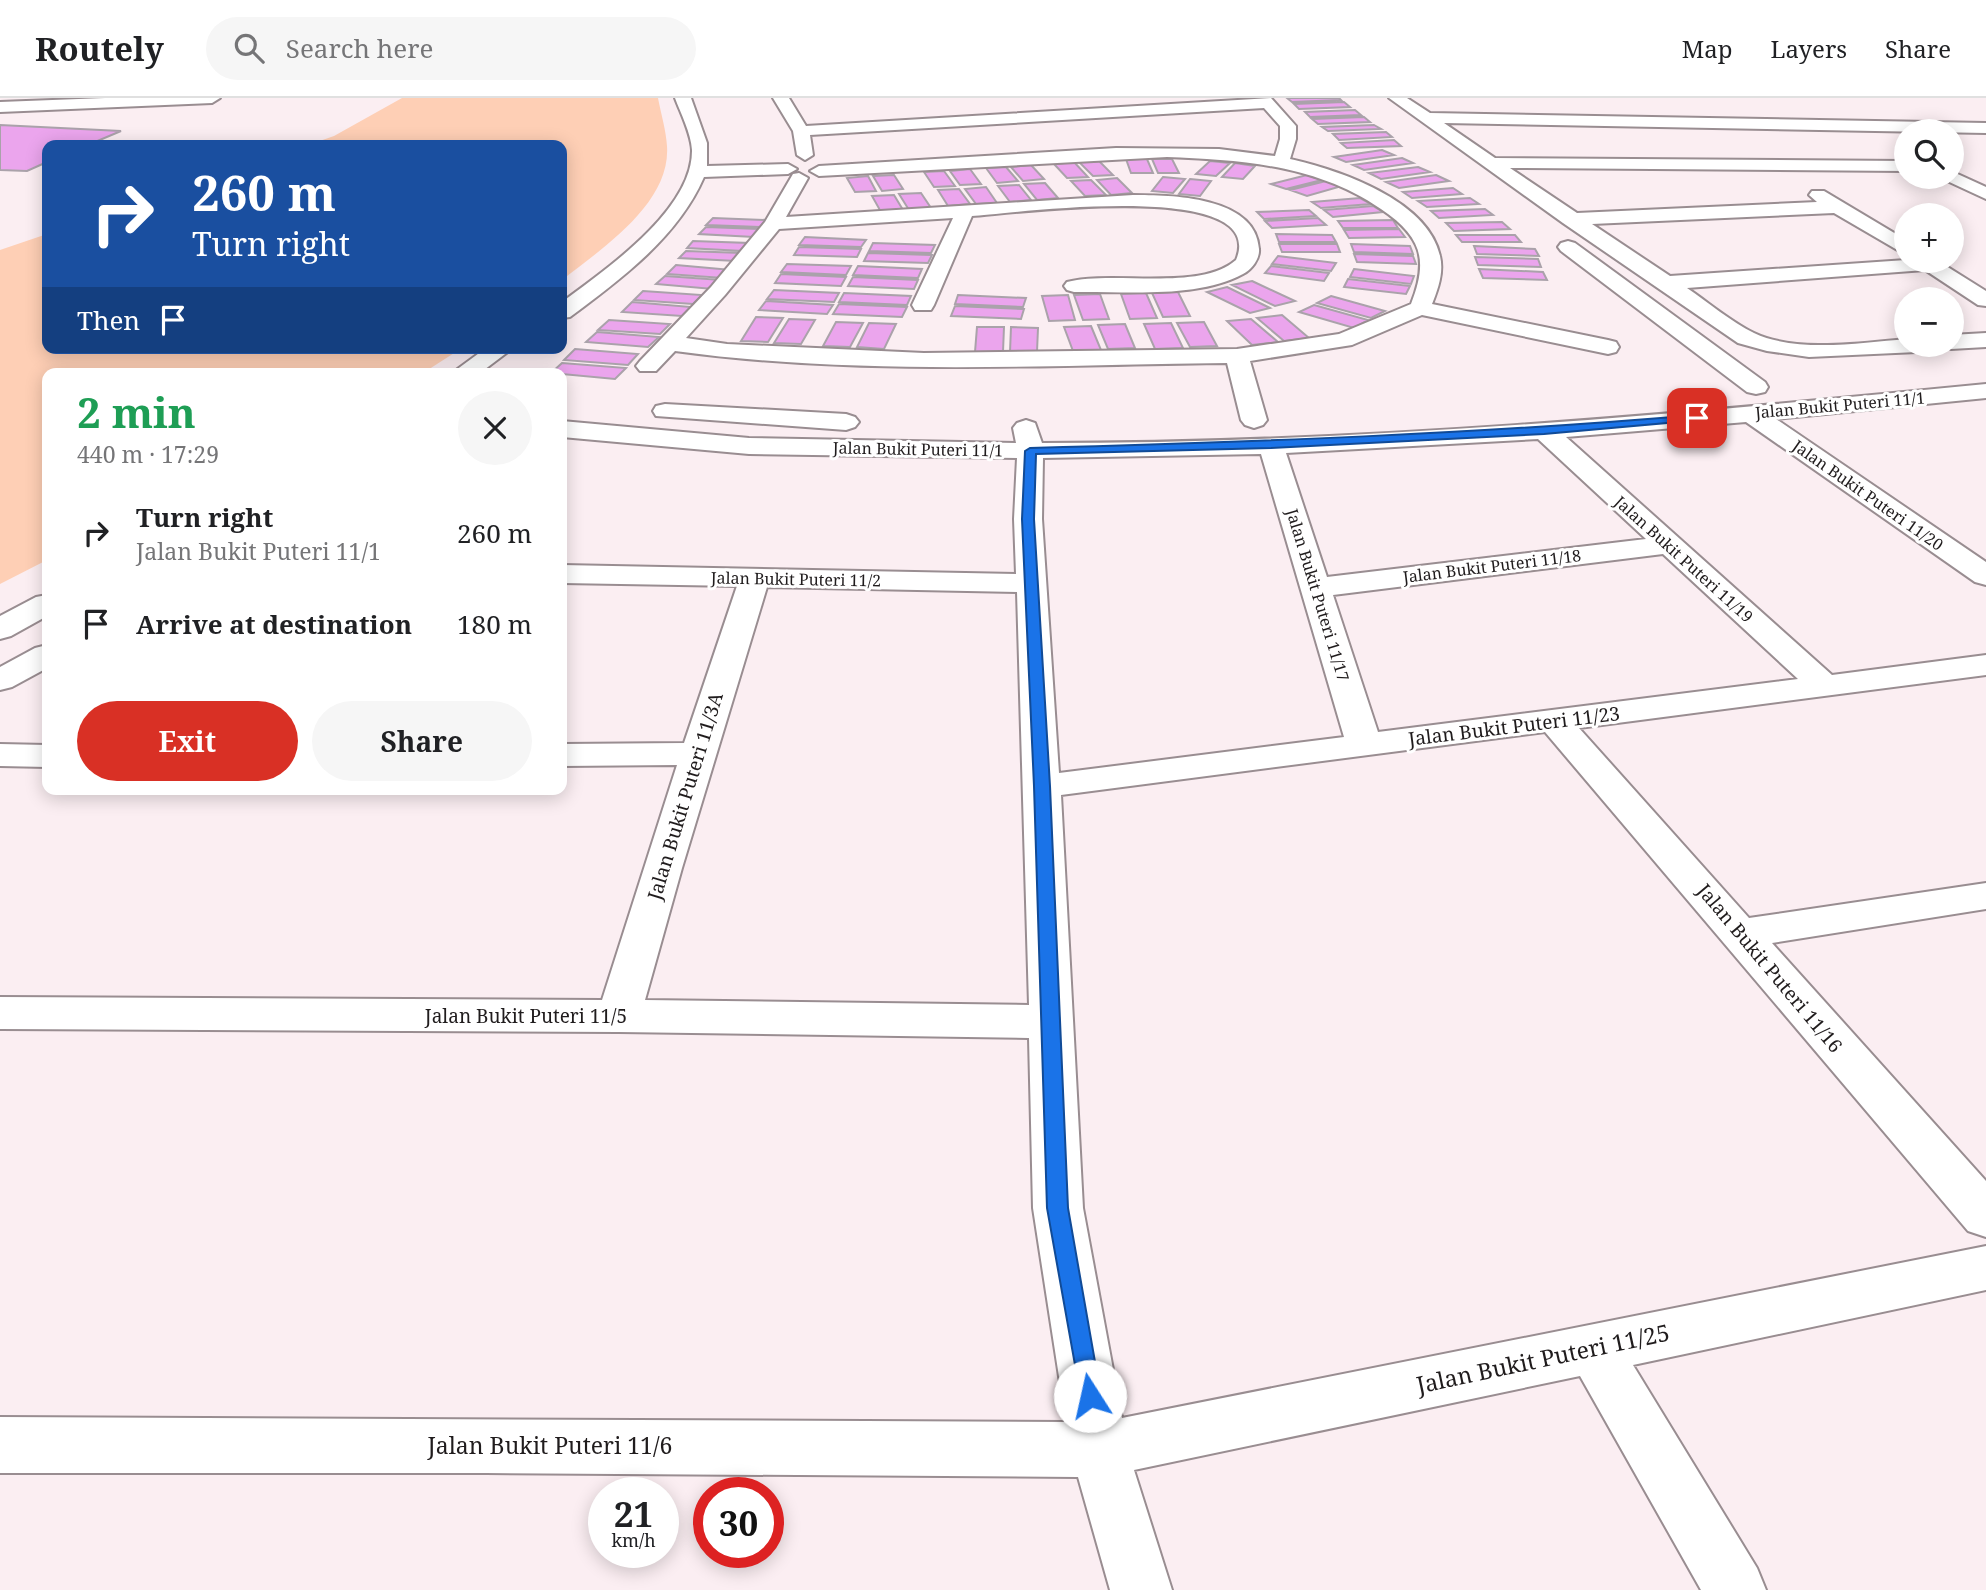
<!DOCTYPE html>
<html lang="en">
<head>
<meta charset="utf-8">
<style>
  :root { --surface:#fff; --page:#f6f6f6; --text:#202124; --muted:#757577; --line:#e0e0e0; --accent:#d93025 }
  body { margin:0; font-family:"Noto Serif",serif; background:var(--page); color:var(--text); height:100vh; display:flex; flex-direction:column; font-size:26px; white-space:nowrap }
  * { box-sizing:border-box; margin:0 }
  p { font-size:23px; color:var(--muted) }
  .icon { flex:none; width:38px; height:38px; fill:none; stroke:currentColor; stroke-width:2; stroke-linecap:round; stroke-linejoin:round }
  .map { position:relative; flex:1; overflow:hidden }
  .panel { position:absolute; left:42px; top:270px; width:525px; height:427px; display:flex; flex-direction:column; background:var(--surface); border-radius:14px; box-shadow:0 4px 18px #0003 }
  .panel>* { flex:none }
  .hud { position:absolute; left:42px; top:42px; width:525px; height:214px; border-radius:14px; box-shadow:0 4px 18px #0003; background:#1a4fa0; color:#fff; overflow:hidden }
  .fabs { position:absolute; left:1894px; top:21px; display:grid; gap:14px }
  .fabs a { display:grid; place-items:center; width:70px; height:70px; border-radius:50%; background:var(--surface); box-shadow:0 4px 18px #0003; font-size:35px }
  .speed { position:absolute; left:588px; top:1379px; display:flex; gap:14px; font-size:35px; font-weight:700; text-align:center }
  .speed>* { display:grid; place-content:center; width:91px; height:91px; border-radius:50%; background:var(--surface); box-shadow:0 4px 18px #0003; line-height:1 }
  .speed small { font-size:18px; font-weight:400 }
  .speed .limit { border:10px solid #d22; background:#fff; color:#111 }
  .pin { position:absolute; display:grid; place-items:center; width:60px; height:60px; color:#fff; margin:-30px; border-radius:14px; box-shadow:0 4px 10px #0006 }
  .me { position:absolute; width:77px; margin:-38px; rotate:350deg; stroke-linejoin:round; filter:drop-shadow(0 0 5px #0008) }
  .turn { display:flex; align-items:center; gap:24px; height:147px; padding:0 35px; font-size:32px }
  .turn .icon { width:91px; height:91px; stroke-width:2.5 }
  .turn b { display:block; font-size:49px; line-height:60px }
  .then { display:flex; align-items:center; height:66px; padding:0 35px; background:#0003; gap:14px; font-size:26px }
  .round { display:grid; place-items:center; flex:none; width:74px; height:74px; border-radius:37px; background:var(--page) }
  .overview { display:flex; align-items:center; justify-content:space-between; height:119px; padding:0 35px }
  h1 { font-size:42px; font-weight:700; line-height:52px; color:#1e9e55 }
  .button { display:flex; gap:14px; margin-top:auto; padding:14px 35px }
  .button a { flex:1; height:80px; border-radius:42px; background:var(--accent); color:#fff; font-size:28px; font-weight:700; line-height:80px; text-align:center }
  .button a+a { background:var(--page); color:var(--text) }
  ul { padding:0; list-style:none }
  li { display:flex; align-items:center; gap:21px; height:91px; padding:0 35px }
  li div { flex:1 }
  li b { display:block; font-size:26px }
  li em { font-style:normal }
  header { display:flex; align-items:center; gap:42px; box-sizing:border-box; height:98px; padding:0 35px; background:var(--surface); border-bottom:2px solid var(--line) }
  header strong { font-size:33px }
  nav { display:flex; gap:38px; margin-inline-start:auto; font-size:24px }
  .search { width:490px; height:63px; background:var(--page); display:flex; align-items:center; gap:18px; box-sizing:border-box; padding:0 24px; border-radius:38px; color:var(--muted); font-size:26px }
  .map>svg:first-child { display:block }
</style>
</head>
<body>
<header>
<strong>Routely</strong>
<div class="search"><svg class="icon" aria-label="search" viewBox="0 0 24 24"><circle cx="10" cy="10" r="6"/><path d="M15 15l6 6"/></svg>Search here</div>
<nav><a>Map</a><a>Layers</a><a>Share</a></nav>
</header>
<div class="map">
<svg width="1986" height="1492" viewBox="0 0 1986 1492">
  <rect width="100%" height="100%" fill="#fbeef2"/>
  <path fill="#fecfb5" d="M402 0H658C661 16 666 32 667 48 671 106 601 151 562 182V47H308L334 38Z
    M47 136V250H462L423 275H47V462L0 486V152Z"/>
  <path fill="#eba5ed" stroke="#aaa2aa" stroke-width="2" d="M1287 0H1339L1341 2 1292 4Z
    M1344 4 1350 9 1299 11 1294 6Z
    M1355 12 1361 17 1310 19 1305 14Z
    M1364 19 1370 24 1318 26 1312 21Z
    M0 27 121 33 88 47H47V64L27 73 0 72Z
    M1374 27 1381 31 1328 33 1322 29Z
    M1386 34 1392 39 1339 42 1333 36Z
    M1394 42 1401 48 1347 50 1341 45Z
    M1382 52 1394 57 1346 64 1334 59Z
    M1402 60 1413 65 1364 72 1353 67Z
    M1126 61H1147L1153 75H1131Z
    M1152 61H1172L1179 75H1158Z
    M1099 63 1113 77 1093 78 1079 64Z
    M1210 63 1230 65 1216 78 1196 76Z
    M1074 64 1088 79 1067 80 1054 66Z
    M1235 65 1255 68 1243 81 1222 79Z
    M1031 67 1044 81 1023 83 1011 69Z
    M1006 69 1018 83 997 85 986 70Z
    M1418 69 1430 74 1381 81 1369 75Z
    M970 71 981 86 960 87 950 73Z
    M944 73 955 88 934 89 924 74Z
    M894 77 903 91 882 93 873 78Z
    M1307 77 1322 82 1286 91 1271 86Z
    M1436 77 1449 83 1399 90 1386 84Z
    M868 78 876 93 855 94 847 80Z
    M1163 79 1185 81 1173 95 1152 93Z
    M1117 80 1132 95 1111 97 1097 82Z
    M1190 81 1211 83 1200 98 1179 96Z
    M1091 82 1106 97 1085 98 1071 83Z
    M1326 83 1342 88 1307 98 1290 92Z
    M1045 85 1058 100 1037 102 1024 86Z
    M1019 87 1031 102 1010 104 998 88Z
    M986 89 997 105 976 106 965 91Z
    M1453 90 1462 96 1412 100 1403 94Z
    M959 91 970 106 948 108 938 92Z
    M921 95 931 110 909 112 899 96Z
    M894 97 903 112 881 114 872 98Z
    M1360 100 1371 106 1321 110 1312 104Z
    M1470 100 1479 106 1427 109 1418 103Z
    M1373 108 1383 114 1333 119 1324 112Z
    M1485 111 1493 117 1439 120 1431 113Z
    M1309 112 1316 118 1264 121 1257 114Z
    M713 120 766 122 760 129 706 127Z
    M1318 120 1326 127 1272 130 1265 123Z
    M1393 122 1398 130H1343L1338 123Z
    M1502 124 1510 131 1454 133 1446 125Z
    M706 129 760 131 754 139 699 136Z
    M1399 131 1405 139 1349 140 1344 132Z
    M1276 136 1332 137 1336 144H1279Z
    M1456 137H1515L1521 144H1462Z
    M805 139 866 142 861 149 799 147Z
    M693 143 749 145 743 153 687 150Z
    M873 145 935 147 931 155 869 153Z
    M1279 146H1337L1340 154H1282Z
    M1351 146 1410 148 1413 156 1354 154Z
    M1474 148 1535 151 1539 158 1477 156Z
    M799 149 861 151 857 159 794 157Z
    M686 153 742 155 736 163 679 160Z
    M868 155 932 157 928 165 864 163Z
    M1354 156 1413 158 1416 166 1357 164Z
    M1278 158 1336 165 1331 173 1272 166Z
    M1475 159 1538 161 1541 169 1478 167Z
    M787 166 851 168 846 177 781 174Z
    M676 167 732 172 723 180 667 176Z
    M858 168 922 171 918 180 853 177Z
    M1271 168 1329 175 1324 183 1265 175Z
    M1354 171 1414 178 1411 186 1350 179Z
    M1479 171 1543 174 1547 182 1483 180Z
    M781 176 846 179 841 188 775 185Z
    M665 178 722 182 713 191 656 186Z
    M853 179 918 182 914 191 848 188Z
    M1348 181 1410 188 1406 196 1344 189Z
    M1252 183 1295 203 1275 208 1232 187Z
    M1227 189 1270 210 1250 215 1207 194Z
    M774 192 839 195 834 204 767 201Z
    M643 193 702 197 693 206 634 202Z
    M1178 194 1190 218 1163 219 1152 195Z
    M844 195 911 198 907 207 839 204Z
    M1146 195 1157 220 1130 221 1121 196Z
    M1100 196 1109 221 1083 222 1074 197Z
    M958 197 1026 200 1023 209 955 206Z
    M1068 197 1075 222 1049 223 1042 198Z
    M1331 198 1385 213 1371 220 1317 205Z
    M766 203 833 207 827 216 759 212Z
    M632 204 691 209 682 218 622 214Z
    M839 206 907 209 902 219 833 216Z
    M1314 207 1368 222 1354 230 1299 214Z
    M955 208 1024 211 1021 221 951 218Z
    M1282 217 1309 240 1284 243 1257 220Z
    M756 219 783 220 768 244 741 243Z
    M789 221 815 222 801 246 774 245Z
    M1251 221 1278 244 1252 247 1227 223Z
    M609 222 670 226 660 236 598 232Z
    M836 224 863 225 850 249 823 248Z
    M1204 224 1217 248 1190 249 1177 225Z
    M869 225 896 226 884 251 857 249Z
    M1171 225 1183 250 1155 251 1144 226Z
    M1125 226 1135 250 1108 251 1098 227Z
    M1091 228 1101 252 1073 253 1064 229Z
    M977 229H1004L1003 254H975Z
    M1011 229 1038 230 1037 254H1010Z
    M597 234 659 239 648 249 586 244Z
    M575 251 638 256 628 267 564 262Z
    M562 265 626 270 615 281 551 275Z"/>
  <g fill="none" stroke-linecap="round" stroke-linejoin="round">
    <g stroke="#998d91" stroke-width="4">
      <path id="street" d="M105 0H220L212 5 0 14V4Z
        M675 0H691L707 45V68L788 66 797 71 788 76 704 79C678 139 621 181 570 219L562 220V204C605 172 693 112 692 52 691 35 681 16 675 0Z
        M773 0H789L806 28 1271 0 1296 28V41L1290 61C1339 72 1428 102 1440 158 1444 174 1438 191 1432 206L1608 242 1616 244 1619 249 1616 254 1608 256 1422 217 1352 247 1250 263 1267 322 1263 327 1254 330 1245 327 1241 322 1227 265C1044 267 857 278 675 253L656 273H640L636 268 640 263 711 189 765 124 793 76 799 75 808 80 786 119 1133 97C1170 97 1256 98 1259 151 1260 161 1251 172 1243 176 1198 201 1124 193 1074 194L1067 192 1064 188 1067 184C1113 172 1199 194 1236 162 1271 79 1008 116 972 118L934 207 931 212H915L912 207 953 120 779 131 725 197 686 240 727 246 924 255 1237 251 1339 236 1411 206C1429 161 1421 138 1381 111 1317 67 1243 62 1167 59L819 78 810 73 819 68 1116 50 1219 51 1275 58 1280 41V28L1264 10 810 37 813 57 805 62 797 57 793 33Z
        M1389 0H1407L1430 15 1986 25V35L1444 25 1495 60 1906 63V73L1510 70 1577 115 1817 104 1809 97 1812 93H1824L1906 142V157L1834 115 1592 126 1670 178 1906 162 1938 163 1986 193V208L1978 207 1925 172 1687 190C1708 204 1731 224 1754 235 1796 255 1861 245 1906 241V247H1928L1925 252 1917 254 1809 259 1767 253 1738 245 1563 125Z
        M1951 73 1986 89V101L1945 82 1943 79H1951Z
        M1568 143 1575 145 1765 284 1768 289 1765 294 1756 296 1747 294 1561 153 1558 149 1561 145Z
        M1986 235V249L1951 251 1942 247H1951V237Z
        M486 250H513L480 275H452Z
        M1986 286V300L1776 321 1986 464V487L1975 484 1746 324 1566 339 1832 577 1986 557V577L1579 630 1749 820 1986 785V811L1772 845 1986 1083V1139L1968 1133 1545 634 1061 697 1083 1110 1122 1320 1986 1148V1192L1633 1267 1757 1470 1766 1492H1701L1580 1278 1134 1372 1172 1492H1110L1078 1379 486 1375H0V1319L1066 1324 1033 1110 1029 940 619 934 0 931V899L602 902 677 667 562 668V646L684 645 737 488 562 485V467L1016 476 1014 421 1017 360 749 356 562 339V323L749 340 1016 345 1013 330 1017 325 1026 322 1035 325 1042 345C1357 345 1672 317 1986 286ZM1538 341 1646 441 1327 479 1286 355ZM1261 356 1344 639 1059 675 1042 421 1043 360ZM1663 456 1798 581 1378 634 1333 497ZM767 489 1017 494 1029 907 645 902 682 770Z
        M665 306 846 316 855 319 859 324 855 329 846 332 656 318 653 313 656 308Z
        M47 497V518L11 538 0 541V518L36 499Z
        M47 547V570L12 589 0 592V569L35 550Z
        M0 646 47 647V669L0 668Z"/>
    </g>
    <use href="#street" fill="#fff" fill-rule="evenodd"/>
  </g>
  <path fill="#1a73e8" stroke="#114b97" stroke-width="2" d="M1697 317 1700 318V322L1544 336 1271 350 1036 356 1034 421 1050 688 1068 1110 1101 1298 1098 1306 1090 1309 1082 1306 1047 1110 1034 688 1022 421 1025 353 1030 350C1253 344 1475 336 1697 317Z"/>
  <g text-anchor="middle" stroke-width="6" stroke-linejoin="round" paint-order="stroke">
    <g font-size="16" fill="#201c1d" stroke="#fff">
      <text transform="translate(1840 307) rotate(-5)" y="6">Jalan Bukit Puteri 11/1</text>
      <text transform="translate(918 351) rotate(1)" y="6">Jalan Bukit Puteri 11/1</text>
      <text transform="translate(1868 397) rotate(35)" y="6">Jalan Bukit Puteri 11/20</text>
      <text transform="translate(1684 461) rotate(42)" y="6">Jalan Bukit Puteri 11/19</text>
      <text transform="translate(1492 468) rotate(-7)" y="6">Jalan Bukit Puteri 11/18</text>
      <text transform="translate(796 481) rotate(1)" y="6">Jalan Bukit Puteri 11/2</text>
      <text transform="translate(1318 497) rotate(73)" y="6">Jalan Bukit Puteri 11/17</text>
    </g>
    <g font-size="19" fill="#201c1d" stroke="#fff">
      <text transform="translate(1514 628) rotate(-7)" y="7">Jalan Bukit Puteri 11/23</text>
      <text transform="translate(685 698) rotate(-73)" y="7">Jalan Bukit Puteri 11/3A</text>
      <text transform="translate(1770 870) rotate(50)" y="7">Jalan Bukit Puteri 11/16</text>
      <text x="526" y="925">Jalan Bukit Puteri 11/5</text>
    </g>
    <g font-size="23" fill="#201c1d" stroke="#fff">
      <text transform="translate(1543 1261) rotate(-12)" y="8">Jalan Bukit Puteri 11/25</text>
      <text x="550" y="1356">Jalan Bukit Puteri 11/6</text>
    </g>
  </g>
</svg>
<div class="fabs">
<a><svg class="icon" aria-label="search" viewBox="0 0 24 24"><circle cx="10" cy="10" r="6"/><path d="M15 15l6 6"/></svg></a>
<a>+</a>
<a>−</a>
</div>
<div class="speed"><div>21<small>km/h</small></div><div class="limit">30</div></div>
<div class="pin" style="left:1697px;top:320px;background:#d93025"><svg class="icon" aria-label="arrive" viewBox="0 0 24 24"><path d="M6 21V4h12l-3 4 3 4H6"/></svg></div>
<svg class="me" style="left:1090px;top:1298px" viewBox="-20 -20 40 40"><circle r="19" fill="#fff"/><path d="M0-13L10 11 0 6-10 11z" fill="#1a73e8"/></svg>
<div class="hud">
<div class="turn"><svg class="icon" aria-label="right" viewBox="0 0 24 24"><path d="M7 20v-9h11M14 6l5 5-5 5"/></svg><div><b>260 m</b>Turn right</div></div>
<div class="then">Then<svg class="icon" aria-label="arrive" viewBox="0 0 24 24"><path d="M6 21V4h12l-3 4 3 4H6"/></svg></div>
</div>
<section class="panel">
<div class="overview"><div><h1>2 min</h1><p>440 m · 17:29</p></div><a class="round"><svg class="icon" aria-label="close" viewBox="0 0 24 24"><path d="M6 6l12 12M18 6L6 18"/></svg></a></div>
<ul>
<li><svg class="icon" aria-label="right" viewBox="0 0 24 24"><path d="M7 20v-9h11M14 6l5 5-5 5"/></svg><div><b>Turn right</b><p>Jalan Bukit Puteri 11/1</p></div><em>260 m</em></li>
<li><svg class="icon" aria-label="arrive" viewBox="0 0 24 24"><path d="M6 21V4h12l-3 4 3 4H6"/></svg><div><b>Arrive at destination</b></div><em>180 m</em></li>
</ul>
<div class="button"><a>Exit</a><a>Share</a></div>
</section>
</div>
</body>
</html>
